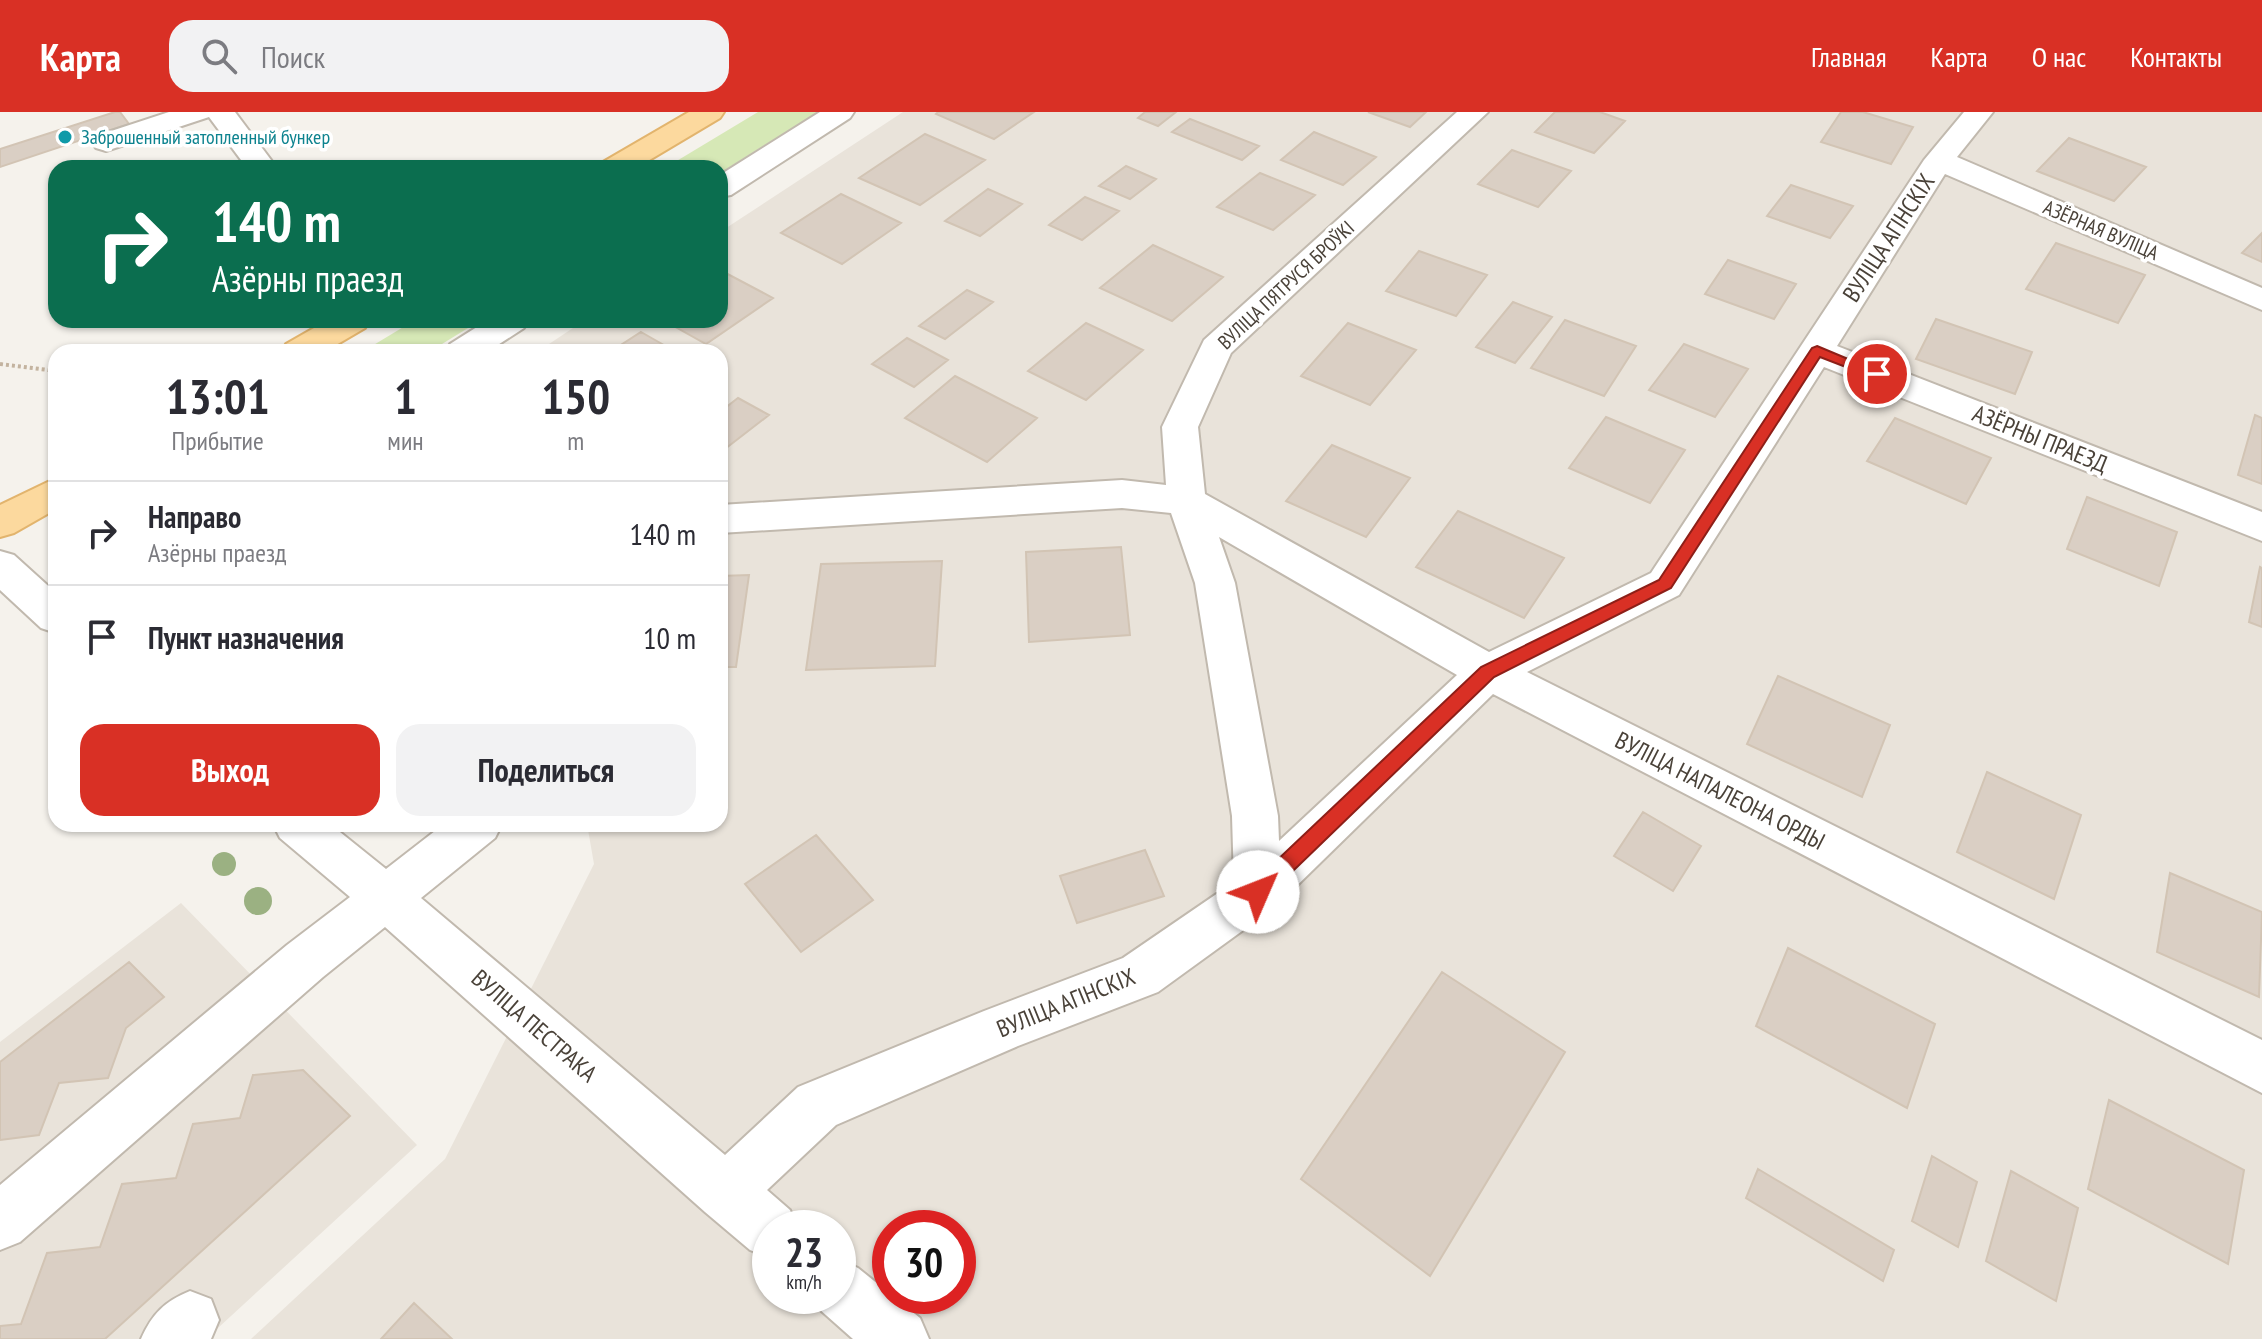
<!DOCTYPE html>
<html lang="ru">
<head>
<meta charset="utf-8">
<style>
  :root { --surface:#fff; --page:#f2f2f3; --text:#2b2b33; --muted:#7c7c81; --line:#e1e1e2; --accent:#d93025 }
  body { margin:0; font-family:"PT Sans Narrow",sans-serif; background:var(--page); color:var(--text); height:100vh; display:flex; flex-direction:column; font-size:30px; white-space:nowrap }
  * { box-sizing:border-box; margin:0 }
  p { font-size:26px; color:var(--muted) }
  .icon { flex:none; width:44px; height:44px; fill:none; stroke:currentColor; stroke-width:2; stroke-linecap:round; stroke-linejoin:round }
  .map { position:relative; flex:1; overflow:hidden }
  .details { position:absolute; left:48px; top:232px; width:680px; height:488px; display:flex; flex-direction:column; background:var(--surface); border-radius:24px; box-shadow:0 2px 6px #0004 }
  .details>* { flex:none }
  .top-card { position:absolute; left:48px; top:48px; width:680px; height:168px; border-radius:24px; box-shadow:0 2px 6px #0004; background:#0b6e4f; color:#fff; overflow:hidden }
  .speed { position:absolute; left:752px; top:1098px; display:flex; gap:16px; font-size:40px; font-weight:700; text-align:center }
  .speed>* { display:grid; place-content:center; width:104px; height:104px; border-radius:50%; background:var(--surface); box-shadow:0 2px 6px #0004; line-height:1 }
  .speed small { font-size:20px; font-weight:400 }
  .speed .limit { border:12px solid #d22; background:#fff; color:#111 }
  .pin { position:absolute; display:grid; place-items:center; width:68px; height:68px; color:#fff; margin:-34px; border:4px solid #fff; border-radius:50%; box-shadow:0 2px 8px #0007 }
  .me { position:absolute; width:88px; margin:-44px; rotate:46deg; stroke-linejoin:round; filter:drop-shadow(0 0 6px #0008) }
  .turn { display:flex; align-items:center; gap:28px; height:168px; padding:0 32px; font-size:36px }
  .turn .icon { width:104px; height:104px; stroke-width:2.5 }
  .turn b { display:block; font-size:56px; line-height:68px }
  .eta { display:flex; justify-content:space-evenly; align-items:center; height:136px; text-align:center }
  .eta b { font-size:48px; font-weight:600; line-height:56px }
  .cta { display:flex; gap:16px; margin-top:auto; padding:16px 32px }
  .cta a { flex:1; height:92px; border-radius:24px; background:var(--accent); color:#fff; font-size:32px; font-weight:600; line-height:92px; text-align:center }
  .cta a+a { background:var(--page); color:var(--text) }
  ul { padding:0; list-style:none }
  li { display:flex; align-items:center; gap:24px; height:104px; padding:0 32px; border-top:2px solid var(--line) }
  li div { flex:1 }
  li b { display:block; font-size:30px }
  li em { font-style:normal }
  header { display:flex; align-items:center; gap:48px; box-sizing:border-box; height:112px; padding:0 40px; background:var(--accent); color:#fff }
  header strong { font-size:38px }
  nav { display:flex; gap:44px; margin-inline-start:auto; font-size:28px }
  .search { width:560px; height:72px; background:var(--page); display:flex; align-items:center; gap:20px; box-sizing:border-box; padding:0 28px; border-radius:24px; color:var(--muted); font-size:30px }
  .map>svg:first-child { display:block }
</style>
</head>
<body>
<header>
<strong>Карта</strong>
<div class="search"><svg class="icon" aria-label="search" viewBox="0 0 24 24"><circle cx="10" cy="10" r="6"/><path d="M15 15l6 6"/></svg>Поиск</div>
<nav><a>Главная</a><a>Карта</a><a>О нас</a><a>Контакты</a></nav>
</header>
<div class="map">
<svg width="2262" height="1227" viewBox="0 0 2262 1227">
  <rect width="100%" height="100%" fill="#f5f2ec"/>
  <path fill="#e9e3da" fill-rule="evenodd" d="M903 0H2262V1227H251L445 1047 594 752 587 712H720V240H537L585 208H720V120ZM770 1116H838V1184H770ZM890 1116H958V1184H890Z
    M181 791 417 1033 206 1227H0V930Z"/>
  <path fill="#d6e8b6" d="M758 0H818L720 61V56H665Z
    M415 208H481L429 240H362Z"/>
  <path fill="#dacfc4" stroke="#d2c4b4" stroke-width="2" d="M115 0H120L129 12 0 55V37Z
    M938 0H1034L994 27 936 2Z
    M1145 0H1176L1158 14 1138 6Z
    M1368 0H1426L1410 15Z
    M1555 0H1600L1625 9 1594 41 1535 20Z
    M1841 0H1863L1913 15 1891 52 1821 30Z
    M1190 7 1259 34 1242 48 1172 20Z
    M1314 20 1376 45 1343 73 1281 48Z
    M925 22 985 48 920 93 859 66Z
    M2069 26 2146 55 2114 89 2037 59Z
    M1512 38 1571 59 1538 95 1478 72Z
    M1126 54 1156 67 1130 87 1099 74Z
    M1260 61 1315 83 1273 118 1217 95Z
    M1791 73 1853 94 1830 126 1767 104Z
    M988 77 1022 92 980 124 945 109Z
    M841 82 901 111 842 152 781 121Z
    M1085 85 1119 99 1082 128 1049 113Z
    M2262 121V150L2242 141Z
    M2056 131 2145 163 2118 211 2026 177Z
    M1153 133 1223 165 1172 209 1100 176Z
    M1419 139 1487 163 1456 204 1386 179Z
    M1728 148 1796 172 1774 207 1705 182Z
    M720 158 773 186 706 232 663 208H720Z
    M967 178 993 190 945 227 919 214Z
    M1513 190 1552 205 1515 251 1476 235Z
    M1936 207 2032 240 2015 282 1916 247Z
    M1565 208 1636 234 1604 284 1531 256Z
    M1086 211 1143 238 1086 288 1028 259Z
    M1348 211 1416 238 1370 293 1301 264Z
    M641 220 676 240H610Z
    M907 226 948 248 914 275 872 252Z
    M1684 232 1748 257 1715 305 1649 278Z
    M955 264 1037 306 987 350 905 306Z
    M738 286 769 303 721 340 720 300Z
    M2255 303 2262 306V372L2238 363Z
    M1606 305 1685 338 1650 391 1569 356Z
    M1895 306 1991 346 1966 392 1867 349Z
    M1332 333 1410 366 1366 425 1286 389Z
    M2087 385 2177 420 2159 474 2067 437Z
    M1458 399 1564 446 1524 506 1416 455Z
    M1121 435 1130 523 1029 530 1026 440Z
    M942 449 935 554 806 558 821 452Z
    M2260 455 2262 456V515L2249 510Z
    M749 463 736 555H720V464Z
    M1778 564 1890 613 1862 685 1747 632Z
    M1987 660 2081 703 2054 787 1957 740Z
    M1643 700 1701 734 1673 779 1614 744Z
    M816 723 873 788 801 840 745 772Z
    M1145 738 1164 784 1077 811 1060 764Z
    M2170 761 2262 800 2259 885 2157 840Z
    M1788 836 1935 912 1907 996 1756 914Z
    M129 850 164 885 126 916 108 966 59 971 39 1023 0 1028V950Z
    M1442 860 1565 940 1430 1164 1301 1067Z
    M303 958 350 1004 105 1227H0V1214L21 1212 47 1141 100 1135 122 1072 176 1066 193 1012 240 1006 253 963Z
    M2109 988 2244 1058 2228 1152 2088 1077Z
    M1932 1044 1977 1070 1958 1135 1912 1109Z
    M1758 1057 1894 1138 1883 1169 1746 1086Z
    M2011 1059 2078 1096 2056 1189 1986 1149Z
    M414 1191 452 1227H381Z"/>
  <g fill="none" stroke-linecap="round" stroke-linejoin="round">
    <g stroke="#c1b9ae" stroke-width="4">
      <path id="minor" d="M169 0H235L277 56H247L209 5 106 39 96 36 91 30 96 24Z
        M820 0H854L850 6 731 83 720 85V63Z
        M1457 0H1488L1231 241 1198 315 1205 382 1489 540 1651 461 1924 48 1964 0H1993L1957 45 2262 176V198L1945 62 1837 234 2262 400V429L1824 255 1679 483 1527 560 2262 928V981L1493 582 1275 795 1158 880 1018 934 836 1013 767 1078 790 1098 797 1116H770V1146L750 1138 705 1100 385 815 323 865 20 1130 0 1138V1073L287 833 350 785 280 726 273 712H330L386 757 444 712H502L495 726 421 786 725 1043 798 975 984 899 1123 846 1234 770 1232 704 1195 471 1171 401 1122 396 720 421V393L1122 368 1166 373 1162 315 1204 228ZM1219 425 1457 563 1279 729 1278 704 1235 471Z
        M488 208H529L524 216 487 240H445L450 232Z
        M0 439 14 443 56 481V521L41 516 0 478Z
        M838 1147 858 1156 920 1206 929 1227H853L818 1196 812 1184H838Z
        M190 1179 211 1187 219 1208 211 1227H141C152 1202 165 1189 190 1179Z"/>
    </g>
    <g stroke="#e2b46d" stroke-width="4">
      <path id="major" d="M689 0H724L720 6 636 56H599L603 50Z
        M328 208H370L365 216 324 240H281L286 232Z
        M56 366V397L14 421 0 425V393Z"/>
    </g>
    <path stroke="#c3b39f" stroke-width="4" stroke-dasharray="3 3" stroke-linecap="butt" d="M0 252 56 259"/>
    <use href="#minor" fill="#fff" fill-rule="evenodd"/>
    <use href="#major" fill="#fcd99e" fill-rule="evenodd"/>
  </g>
  <g fill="#9bb182">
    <circle cx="224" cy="752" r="12"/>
    <circle cx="258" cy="789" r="14"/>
  </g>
  <path fill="#d93025" stroke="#8d1f18" stroke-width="2" d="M1817 234 1884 262 1877 267 1820 245 1671 476 1494 565 1265 786 1258 789 1251 786 1248 780 1251 773 1481 555 1659 468 1812 236Z"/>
  <circle fill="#0f9aa8" stroke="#fff" stroke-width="3" cx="65" cy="25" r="8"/>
  <g text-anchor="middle" stroke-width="7" stroke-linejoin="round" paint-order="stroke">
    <g font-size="20" fill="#0d838f" stroke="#fff" text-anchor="start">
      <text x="81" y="32">Заброшенный затопленный бункер</text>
    </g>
    <g font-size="20" fill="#4a4239" stroke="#fff">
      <text transform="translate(2101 118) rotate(23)" y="7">АЗЁРНАЯ ВУЛІЦА</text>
      <text transform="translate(1286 173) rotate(-43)" y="7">ВУЛІЦА ПЯТРУСЯ БРОЎКІ</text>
    </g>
    <g font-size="24" fill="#4a4239" stroke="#fff">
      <text transform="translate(1889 126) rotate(-57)" y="8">ВУЛІЦА АГІНСКІХ</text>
      <text transform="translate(2040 327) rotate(22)" y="8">АЗЁРНЫ ПРАЕЗД</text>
      <text transform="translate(1720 679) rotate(27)" y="8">ВУЛІЦА НАПАЛЕОНА ОРДЫ</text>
      <text transform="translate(1066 891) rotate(-22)" y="8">ВУЛІЦА АГІНСКІХ</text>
      <text transform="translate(534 914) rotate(41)" y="8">ВУЛІЦА ПЕСТРАКА</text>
    </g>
  </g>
</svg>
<div class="speed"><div>23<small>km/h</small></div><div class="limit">30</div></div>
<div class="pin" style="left:1877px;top:262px;background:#d93025"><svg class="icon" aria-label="arrive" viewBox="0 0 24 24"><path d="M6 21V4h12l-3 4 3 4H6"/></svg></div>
<svg class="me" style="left:1258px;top:780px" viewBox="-20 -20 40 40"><circle r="19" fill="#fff"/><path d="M0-13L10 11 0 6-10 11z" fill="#d93025"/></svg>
<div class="top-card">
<div class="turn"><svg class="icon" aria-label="right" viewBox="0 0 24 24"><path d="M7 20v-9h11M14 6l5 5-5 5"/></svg><div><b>140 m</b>Азёрны праезд</div></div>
</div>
<section class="details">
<div class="eta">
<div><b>13:01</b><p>Прибытие</p></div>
<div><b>1</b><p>мин</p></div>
<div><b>150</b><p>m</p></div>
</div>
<ul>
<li><svg class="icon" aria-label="right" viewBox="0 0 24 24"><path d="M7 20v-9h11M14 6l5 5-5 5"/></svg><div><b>Направо</b><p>Азёрны праезд</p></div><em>140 m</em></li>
<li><svg class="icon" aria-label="arrive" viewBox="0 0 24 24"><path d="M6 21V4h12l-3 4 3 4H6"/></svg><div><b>Пункт назначения</b></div><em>10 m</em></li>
</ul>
<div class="cta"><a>Выход</a><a>Поделиться</a></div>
</section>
</div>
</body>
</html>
